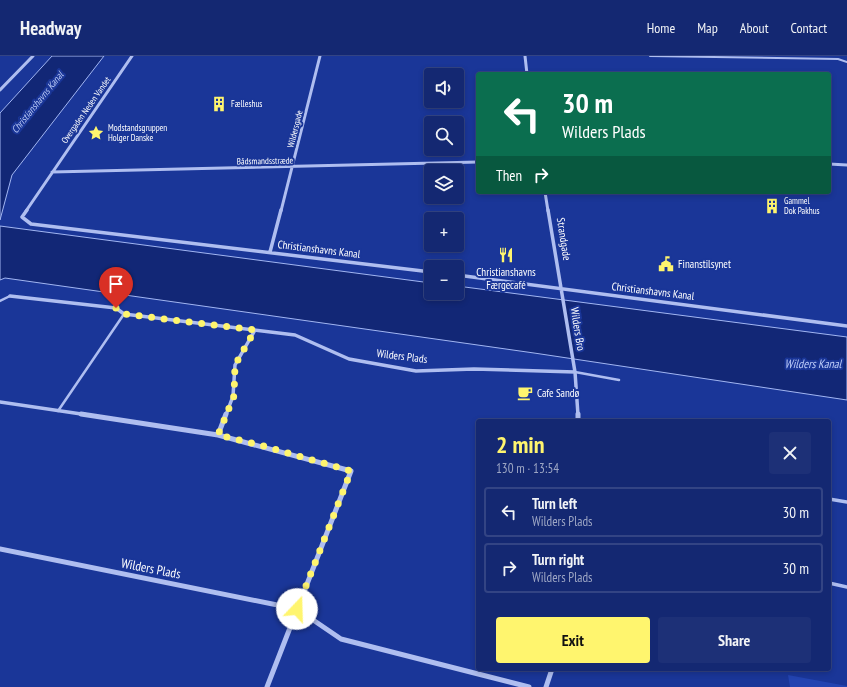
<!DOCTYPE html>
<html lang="en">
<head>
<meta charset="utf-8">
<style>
  :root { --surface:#142872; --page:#1d3077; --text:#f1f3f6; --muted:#9da6c4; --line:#334484; --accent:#fff56e }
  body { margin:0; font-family:"PT Sans Narrow",sans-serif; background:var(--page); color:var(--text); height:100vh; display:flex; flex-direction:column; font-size:15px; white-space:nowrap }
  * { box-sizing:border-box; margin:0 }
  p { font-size:13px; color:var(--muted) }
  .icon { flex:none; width:22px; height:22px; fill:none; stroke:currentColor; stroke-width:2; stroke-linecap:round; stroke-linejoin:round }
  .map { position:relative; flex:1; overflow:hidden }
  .side { position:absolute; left:476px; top:363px; width:355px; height:252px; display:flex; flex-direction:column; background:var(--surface); border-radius:4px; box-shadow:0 2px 6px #0003,0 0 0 1px var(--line) }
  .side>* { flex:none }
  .banner { position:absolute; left:476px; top:16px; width:355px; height:122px; border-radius:4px; box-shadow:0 2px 6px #0003,0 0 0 1px var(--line); background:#0b6e4f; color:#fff; overflow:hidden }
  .tools { position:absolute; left:424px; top:12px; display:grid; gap:8px }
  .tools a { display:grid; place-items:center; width:40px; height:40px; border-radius:4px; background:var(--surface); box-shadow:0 2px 6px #0003,0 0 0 1px var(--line); font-size:20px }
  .pin { position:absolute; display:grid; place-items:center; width:34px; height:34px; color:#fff; margin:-41px -17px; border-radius:50% 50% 50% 0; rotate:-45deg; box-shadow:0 0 4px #0007 }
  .pin .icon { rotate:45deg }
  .me { position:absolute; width:44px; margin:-22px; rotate:21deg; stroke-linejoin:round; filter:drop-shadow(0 0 3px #0008) }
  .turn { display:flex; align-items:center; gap:14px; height:84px; padding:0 20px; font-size:18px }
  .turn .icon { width:52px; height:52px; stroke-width:2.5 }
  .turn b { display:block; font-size:28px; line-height:34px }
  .then { display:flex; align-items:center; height:38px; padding:0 20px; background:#0003; gap:8px; font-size:15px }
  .round { display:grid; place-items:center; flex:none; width:42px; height:42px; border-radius:4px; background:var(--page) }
  .overview { display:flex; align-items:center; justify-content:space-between; height:68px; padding:0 20px }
  h1 { font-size:24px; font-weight:800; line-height:30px; color:var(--accent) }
  .cta { display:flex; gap:8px; margin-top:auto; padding:8px 20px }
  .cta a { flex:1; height:46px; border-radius:4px; background:var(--accent); color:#111; font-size:16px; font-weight:800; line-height:46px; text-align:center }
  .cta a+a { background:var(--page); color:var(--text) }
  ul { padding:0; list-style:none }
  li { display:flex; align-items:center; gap:12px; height:50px; margin:0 8px 6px; padding:0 12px; border:2px solid var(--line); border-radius:4px }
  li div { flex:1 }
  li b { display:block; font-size:15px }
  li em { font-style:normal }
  header { display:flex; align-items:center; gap:24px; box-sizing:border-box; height:56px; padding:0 20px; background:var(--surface); border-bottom:1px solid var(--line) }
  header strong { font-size:19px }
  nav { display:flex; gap:22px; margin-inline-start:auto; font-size:14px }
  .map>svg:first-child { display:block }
</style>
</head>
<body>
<header>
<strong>Headway</strong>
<nav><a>Home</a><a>Map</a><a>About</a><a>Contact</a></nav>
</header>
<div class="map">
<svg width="847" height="631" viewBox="0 0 847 631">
  <rect width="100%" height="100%" fill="#1a3698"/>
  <path fill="#2344b1" d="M788 619 847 630V631H790Z"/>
  <path fill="#122776" stroke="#a2b6f2" d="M52 0H104L12 119 0 164V57Z
    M0 170 431 227V237H457V230L847 281V344L534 297 5 222 0 224Z"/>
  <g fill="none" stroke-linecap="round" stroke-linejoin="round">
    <path stroke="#afbef0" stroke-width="2" d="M650 0 838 3 847 6"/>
    <path stroke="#afbef0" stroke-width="2.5" d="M0 245 10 240
      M575 316 619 324
      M58 355 124 258"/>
    <path stroke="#afbef0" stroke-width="3.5" d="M829 443 847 446
      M829 527 847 531"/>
    <path stroke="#afbef0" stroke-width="3" d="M525 0 527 18
      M0 34 33 0
      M829 108 847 109
      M52 116 478 106
      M545 136 548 155
      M26 155 132 0
      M281 155 320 0"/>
    <path stroke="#afbef0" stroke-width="3.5" d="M27 154 22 161 31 168 431 216
      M548 154 575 316 578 359
      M270 196 281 154
      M457 219 847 270
      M10 240 116 252 124 258 295 279 349 303 416 315 474 313 575 316
      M0 346 88 359
      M226 359 233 340 235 309 255 274"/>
    <path stroke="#afbef0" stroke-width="5" d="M81 358 218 379 351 415 267 631
      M578 358V365
      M218 379 226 358
      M0 493 297 553 341 583 529 631
      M546 631 552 613"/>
  </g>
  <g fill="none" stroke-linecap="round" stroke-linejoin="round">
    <path stroke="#fff56e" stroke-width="7" stroke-dasharray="0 12.6" d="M116 252 124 258 255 274 235 309 234 340 218 379 260 389 351 415 297 553"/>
  </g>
  <defs>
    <g id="building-bare" transform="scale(1.2)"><path d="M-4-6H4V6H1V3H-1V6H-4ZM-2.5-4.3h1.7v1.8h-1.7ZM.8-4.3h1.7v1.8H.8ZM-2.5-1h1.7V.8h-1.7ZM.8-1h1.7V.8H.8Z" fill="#fff56e" stroke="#1a3698" stroke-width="2.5" paint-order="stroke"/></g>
    <g id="sight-bare" transform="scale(1.2)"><path d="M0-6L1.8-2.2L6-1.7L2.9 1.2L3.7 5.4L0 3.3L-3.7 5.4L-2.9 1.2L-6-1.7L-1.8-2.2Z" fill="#fff56e" stroke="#1a3698" stroke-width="2.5" paint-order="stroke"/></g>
    <g id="restaurant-bare" transform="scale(1.2)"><path d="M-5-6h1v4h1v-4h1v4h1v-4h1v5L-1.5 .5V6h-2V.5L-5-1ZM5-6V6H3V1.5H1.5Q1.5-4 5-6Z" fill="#fff56e" stroke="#1a3698" stroke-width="2.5" paint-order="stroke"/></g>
    <g id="civic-bare" transform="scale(1.2)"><path d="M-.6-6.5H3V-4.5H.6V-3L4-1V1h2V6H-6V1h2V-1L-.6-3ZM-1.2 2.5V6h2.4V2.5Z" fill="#fff56e" stroke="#1a3698" stroke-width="2.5" paint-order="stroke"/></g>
    <g id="cafe-bare" transform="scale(1.2)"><path d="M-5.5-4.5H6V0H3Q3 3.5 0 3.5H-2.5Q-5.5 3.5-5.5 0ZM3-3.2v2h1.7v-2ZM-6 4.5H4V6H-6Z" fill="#fff56e" stroke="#1a3698" stroke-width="2.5" paint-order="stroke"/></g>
  </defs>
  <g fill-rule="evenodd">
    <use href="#building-bare" x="219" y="48"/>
    <use href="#sight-bare" x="96" y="77"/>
    <use href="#building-bare" x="772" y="150"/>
    <use href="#restaurant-bare" x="506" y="199"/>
    <use href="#civic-bare" x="666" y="208"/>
    <use href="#cafe-bare" x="525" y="337"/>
  </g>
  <g text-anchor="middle" stroke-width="4" stroke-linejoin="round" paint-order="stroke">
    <g font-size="9" fill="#fff" stroke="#1a3698" text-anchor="start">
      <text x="231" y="51">Fælleshus</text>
      <text x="108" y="75">Modstandsgruppen<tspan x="108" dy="10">Holger Danske</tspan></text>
      <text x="784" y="148">Gammel<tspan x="784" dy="10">Dok Pakhus</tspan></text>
    </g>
    <g font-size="9" fill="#fff" stroke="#1a3698">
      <text transform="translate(86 54) rotate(-55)" y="3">Overgaden Neden Vandet</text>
      <text transform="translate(295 73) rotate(-76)" y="3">Wildersgade</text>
      <text transform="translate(265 105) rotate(-1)" y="3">Bådsmandsstræde</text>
    </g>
    <g font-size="10" font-style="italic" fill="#bbcaf7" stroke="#1a3698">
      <text transform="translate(37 46) rotate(-51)" y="4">Christianshavns Kanal</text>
    </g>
    <g font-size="11" fill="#fff" stroke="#1a3698">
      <text transform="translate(564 183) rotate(81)" y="4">Strandgade</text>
      <text transform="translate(319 193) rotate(7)" y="4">Christianshavns Kanal</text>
      <text transform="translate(653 235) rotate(7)" y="4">Christianshavns Kanal</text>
      <text transform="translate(578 273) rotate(81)" y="4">Wilders Bro</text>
      <text transform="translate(402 300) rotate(7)" y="4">Wilders Plads</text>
    </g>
    <g font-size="11" fill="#fff" stroke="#1a3698" text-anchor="start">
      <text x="678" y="212">Finanstilsynet</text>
      <text x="506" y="220" text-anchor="middle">Christianshavns<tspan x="506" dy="13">Færgecafé</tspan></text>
      <text x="537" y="341">Cafe Sandø</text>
    </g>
    <g font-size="12" font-style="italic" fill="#bbcaf7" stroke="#1a3698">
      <text x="813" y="312">Wilders Kanal</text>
    </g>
    <g font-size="13" fill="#fff" stroke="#1a3698">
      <text transform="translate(151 512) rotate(11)" y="5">Wilders Plads</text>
    </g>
  </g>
</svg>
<div class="tools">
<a><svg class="icon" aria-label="sound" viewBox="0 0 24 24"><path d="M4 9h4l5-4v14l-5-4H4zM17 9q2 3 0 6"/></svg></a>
<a><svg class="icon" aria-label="search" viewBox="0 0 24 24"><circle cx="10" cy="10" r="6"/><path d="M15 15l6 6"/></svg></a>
<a><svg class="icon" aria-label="layers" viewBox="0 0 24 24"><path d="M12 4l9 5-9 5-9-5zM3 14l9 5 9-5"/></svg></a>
<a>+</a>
<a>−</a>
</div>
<div class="pin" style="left:116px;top:252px;background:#d93025"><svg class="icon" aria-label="arrive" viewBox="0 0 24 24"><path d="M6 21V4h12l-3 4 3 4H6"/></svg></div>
<svg class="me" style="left:297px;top:553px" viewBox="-20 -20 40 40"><circle r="19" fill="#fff"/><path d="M0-13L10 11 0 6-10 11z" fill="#fff56e"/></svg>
<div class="banner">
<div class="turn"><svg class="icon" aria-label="left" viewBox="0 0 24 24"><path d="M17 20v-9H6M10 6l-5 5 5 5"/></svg><div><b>30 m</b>Wilders Plads</div></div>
<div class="then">Then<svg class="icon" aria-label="right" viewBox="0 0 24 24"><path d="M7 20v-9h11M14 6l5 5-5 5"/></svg></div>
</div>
<section class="side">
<div class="overview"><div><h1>2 min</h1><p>130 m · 13:54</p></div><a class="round"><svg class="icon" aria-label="close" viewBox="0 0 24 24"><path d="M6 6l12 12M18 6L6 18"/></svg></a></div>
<ul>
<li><svg class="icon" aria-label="left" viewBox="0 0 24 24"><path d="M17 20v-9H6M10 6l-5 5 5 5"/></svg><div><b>Turn left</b><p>Wilders Plads</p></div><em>30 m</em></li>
<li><svg class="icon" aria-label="right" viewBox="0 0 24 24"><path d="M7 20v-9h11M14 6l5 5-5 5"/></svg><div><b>Turn right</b><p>Wilders Plads</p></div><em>30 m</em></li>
</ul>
<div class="cta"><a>Exit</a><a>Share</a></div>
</section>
</div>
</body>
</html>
